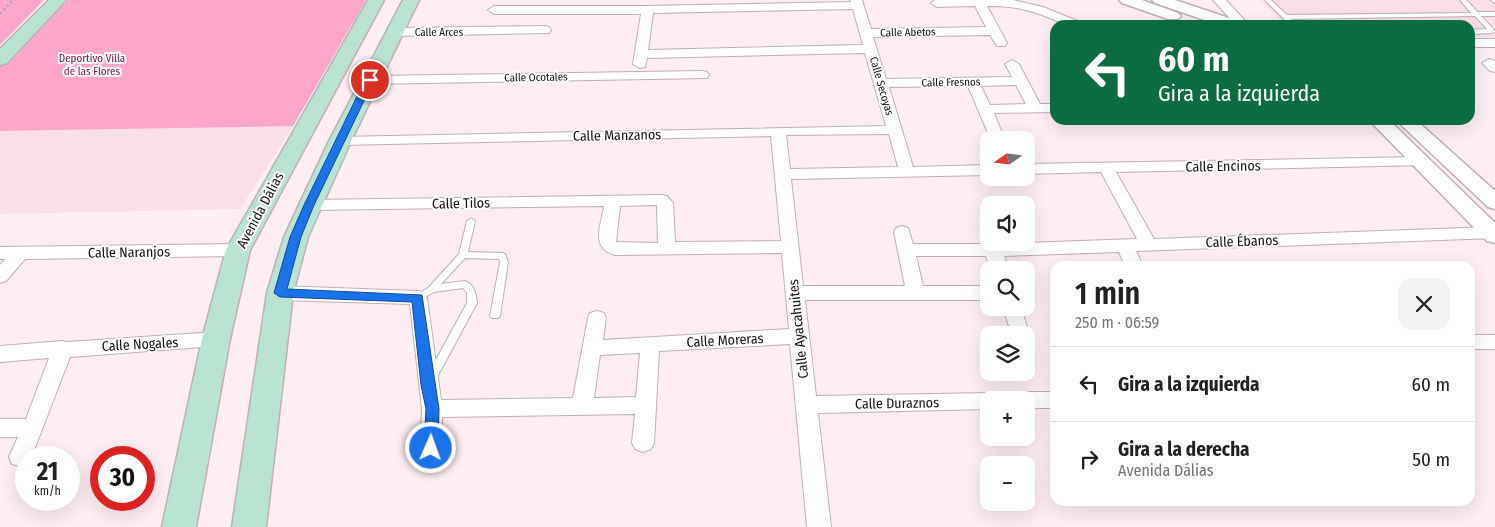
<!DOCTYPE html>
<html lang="es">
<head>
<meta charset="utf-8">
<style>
  :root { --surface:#fff; --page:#f2f2f2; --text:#202124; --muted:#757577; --line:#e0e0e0 }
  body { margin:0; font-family:"Fira Sans Condensed",sans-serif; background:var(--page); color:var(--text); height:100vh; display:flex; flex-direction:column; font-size:19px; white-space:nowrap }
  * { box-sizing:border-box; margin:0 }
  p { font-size:16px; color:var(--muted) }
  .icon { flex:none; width:28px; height:28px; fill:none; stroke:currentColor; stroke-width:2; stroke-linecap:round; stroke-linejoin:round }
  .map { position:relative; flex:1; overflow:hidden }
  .panel { position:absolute; left:1050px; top:261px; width:425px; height:245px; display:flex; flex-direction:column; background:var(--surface); border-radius:15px; box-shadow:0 5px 20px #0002 }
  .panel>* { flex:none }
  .banner { position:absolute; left:1050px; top:20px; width:425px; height:105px; border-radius:15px; box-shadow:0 5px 20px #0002; background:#0b6c42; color:#fff; overflow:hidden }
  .needle { width:32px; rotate:256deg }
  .controls { position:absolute; left:980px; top:131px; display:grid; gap:10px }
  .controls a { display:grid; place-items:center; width:55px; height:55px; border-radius:10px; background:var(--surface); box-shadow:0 5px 20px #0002; font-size:25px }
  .speed { position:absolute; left:15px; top:446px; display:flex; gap:10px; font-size:25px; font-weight:700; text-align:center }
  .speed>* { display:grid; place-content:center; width:65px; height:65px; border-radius:50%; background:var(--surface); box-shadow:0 5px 20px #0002; line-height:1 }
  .speed small { font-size:12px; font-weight:400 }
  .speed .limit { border:8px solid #d22; background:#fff; color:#111 }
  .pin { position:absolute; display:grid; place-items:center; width:42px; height:42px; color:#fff; margin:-21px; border:2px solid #fff; border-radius:50%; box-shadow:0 1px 5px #0007 }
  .me { position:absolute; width:55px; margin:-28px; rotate:2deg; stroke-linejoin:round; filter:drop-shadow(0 0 4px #0008) }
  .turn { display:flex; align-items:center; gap:18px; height:105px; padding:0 25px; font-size:22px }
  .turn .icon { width:65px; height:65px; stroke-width:2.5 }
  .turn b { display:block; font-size:35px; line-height:42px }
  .round { display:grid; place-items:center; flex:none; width:52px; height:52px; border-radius:15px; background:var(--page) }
  .overview { display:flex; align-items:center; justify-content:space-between; height:85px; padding:0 25px }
  h1 { font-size:30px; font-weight:600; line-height:38px }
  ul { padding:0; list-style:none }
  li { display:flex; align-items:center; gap:15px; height:75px; padding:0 25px; border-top:1px solid var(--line) }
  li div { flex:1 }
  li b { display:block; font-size:19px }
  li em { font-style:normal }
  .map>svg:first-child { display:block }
</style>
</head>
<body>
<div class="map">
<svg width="1495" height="527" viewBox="0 0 1495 527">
  <rect width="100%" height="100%" fill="#feeef4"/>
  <path fill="#fadee8" d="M1260 0H1495V37H1470V25H1286Z
    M293 126 240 209 0 214V131Z"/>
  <path fill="#ffa6cb" d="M0 0H44L0 45Z
    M64 0H366L293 126 0 131V66Z"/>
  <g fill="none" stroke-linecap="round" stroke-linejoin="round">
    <g stroke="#c1afb5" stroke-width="2">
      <path id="service" d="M1265 0H1271L1287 15 1471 13 1460 0H1466L1478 12H1495V16H1481L1495 31 1492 33 1470 34V30L1487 29 1475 16 1291 19 1297 25H1290Z
        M1490 0H1495V3Z
        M471 218 475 221 468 252 502 253 505 254 508 262 500 316 498 318H492L490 316 500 262 499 259 465 258 441 284 465 281C474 284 476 294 477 303L435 381 431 382 427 381 426 378 467 303V293L463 288 434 292 418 301 415 300 413 298 415 296 429 287 459 254 467 221Z"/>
    </g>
    <g stroke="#c1afb5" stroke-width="2">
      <path id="minor" d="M850 0H862L871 29 986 27 975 6 937 7 931 3 935 0H1013L1043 7 1080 22 1082 25C1059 25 1054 18 1033 12 1018 7 1003 6 987 6L1007 43 1005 46H997L990 35 873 37 886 79 1012 77 1005 64 1012 60 1019 64 1040 104H1055V112L994 113 1002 133 1000 136H990L988 133 968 86 889 87 913 167 989 165V175L791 179 803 286H905L894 232 896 228 902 226 908 228 913 244H993L1137 239 1101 172 1026 174V164L1420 157 1425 159 1428 162 1425 165 1116 172 1154 239 1492 227 1495 228V238L1136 251 1143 266H1125L1119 252 1004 256 1009 270H991L986 256H916L923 286H989V300H805L816 396 989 393 996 395 999 400H989V409L818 413 831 527H807L790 344 659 351 654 443 651 449 643 452 635 449 632 443 635 414 442 417V448L439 455 431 457 423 455 420 448 422 409 410 304 280 300 274 298 271 293 274 288 280 286 418 291 424 293 427 298 441 400 573 398 588 318 590 313 597 311 604 313 606 318 603 340 789 329 782 253 615 255C590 248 601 226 604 206L309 210 303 209 301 205 303 201 309 200 661 195 667 196 673 203 675 242 781 241 771 136 340 145 335 144 333 141 335 138 340 137 886 126 865 53 647 58 645 67 640 68 633 64 641 14H494L488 10 494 6H647L851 2ZM853 9 863 45 648 50 653 13ZM1016 85 1026 104 990 105 981 86ZM889 134 898 167 790 169 786 135ZM657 205 658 243 616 242 620 206ZM640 353 636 397 594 398 600 355Z
        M1213 0H1226L1249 25H1236Z
        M545 26 549 27 551 30 549 33 394 36 388 32 394 28Z
        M1470 39H1495V47H1470Z
        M1489 59 1495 61V72L1490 71 1482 63Z
        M702 71 707 72 709 75 707 78 370 84 363 80 370 76Z
        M238 244 244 246 247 250 244 254 238 256 25 259 6 281 0 283V265L5 259H0V247Z
        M1003 308H1021L1027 327 1025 332 1018 334 1011 332Z
        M216 332 223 334 226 339 223 344 216 346 70 357 31 458H26V464L20 466 12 464 9 457 18 437H0V419H26L49 358 0 362V346L63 341 67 342Z
        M1470 335H1495V349H1470Z
        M1026 392H1055V408H1026V400H1016L1019 394Z"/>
    </g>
    <g stroke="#c1afb5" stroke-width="3">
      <path id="tertiary" d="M1119 0H1142L1178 13 1181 16 1178 19H1168L1122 3Z
        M1152 0H1175L1241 22 1243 25H1219L1155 3Z
        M1369 120H1389L1495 223V243L1487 241Z
        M1396 120H1416L1495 191V209L1488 207Z"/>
    </g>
    <g stroke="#c1afb5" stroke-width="3">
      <path id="secondary" d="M49 0H66L7 63 0 65V49Z
        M368 0H384L250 250 230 339 196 527H162L202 339 226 250Z
        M403 0H419L351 141 308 237 293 293 266 527H232L267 293 284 237 329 141Z"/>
    </g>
    <path stroke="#b5a8ad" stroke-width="2.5" stroke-dasharray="2.5 2.5" stroke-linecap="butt" d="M0 14 13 0"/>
    <use href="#service" fill="#fff" fill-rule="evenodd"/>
    <use href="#minor" fill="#fff" fill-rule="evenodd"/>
    <use href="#tertiary" fill="#fff" fill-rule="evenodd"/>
    <use href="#secondary" fill="#b8e4d1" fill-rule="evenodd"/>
  </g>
  <path fill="#1a73e8" stroke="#114b97" d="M370 77 374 80 314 205 301 237 287 289 422 295 439 409 438 448 436 452 431 454 426 452 424 448 426 409 421 385 412 302 280 297 274 293 290 237 304 205 365 80Z"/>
  <g text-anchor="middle" stroke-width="4" stroke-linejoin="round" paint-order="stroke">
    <g font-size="11" fill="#191215" stroke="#fff">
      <text x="439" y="36">Calle Arces</text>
      <text transform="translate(908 32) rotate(-1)" y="4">Calle Abetos</text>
      <text transform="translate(536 77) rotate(-1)" y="4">Calle Ocotales</text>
      <text transform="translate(951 82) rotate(-1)" y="4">Calle Fresnos</text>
      <text transform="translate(882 86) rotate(74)" y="4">Calle Secoyas</text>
    </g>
    <g font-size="11" fill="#821751" stroke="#fff">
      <text x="92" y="62">Deportivo Villa<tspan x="92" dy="13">de las Flores</tspan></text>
    </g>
    <g font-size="14" fill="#191215" stroke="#fff">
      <text transform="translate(617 135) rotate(-1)" y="5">Calle Manzanos</text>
      <text transform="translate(1223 166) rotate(-1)" y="5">Calle Encinos</text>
      <text transform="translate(461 203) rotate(-1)" y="5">Calle Tilos</text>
      <text transform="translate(260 210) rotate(-62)" y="5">Avenida Dálias</text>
      <text transform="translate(1242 241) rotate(-2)" y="5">Calle Ébanos</text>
      <text transform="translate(129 252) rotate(-1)" y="5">Calle Naranjos</text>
      <text transform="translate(798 329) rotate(-96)" y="5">Calle Ayacahuites</text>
      <text transform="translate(725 340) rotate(-3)" y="5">Calle Moreras</text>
      <text transform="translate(140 344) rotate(-3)" y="5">Calle Nogales</text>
      <text transform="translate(897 403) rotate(-1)" y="5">Calle Duraznos</text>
    </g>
  </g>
</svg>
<div class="controls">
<a><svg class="needle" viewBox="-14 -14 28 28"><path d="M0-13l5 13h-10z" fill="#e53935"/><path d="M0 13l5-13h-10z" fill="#757577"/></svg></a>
<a><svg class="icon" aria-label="sound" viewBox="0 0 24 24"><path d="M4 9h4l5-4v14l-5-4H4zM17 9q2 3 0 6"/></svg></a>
<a><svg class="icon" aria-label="search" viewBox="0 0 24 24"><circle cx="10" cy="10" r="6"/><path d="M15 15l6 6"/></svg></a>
<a><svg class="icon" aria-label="layers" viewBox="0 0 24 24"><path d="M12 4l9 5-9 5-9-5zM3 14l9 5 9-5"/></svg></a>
<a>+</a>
<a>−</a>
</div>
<div class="speed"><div>21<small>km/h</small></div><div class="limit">30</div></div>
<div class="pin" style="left:370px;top:80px;background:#d93025"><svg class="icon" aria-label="arrive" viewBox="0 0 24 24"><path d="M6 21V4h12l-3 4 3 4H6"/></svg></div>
<svg class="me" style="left:431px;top:448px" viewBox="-20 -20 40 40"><circle r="17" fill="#1a73e8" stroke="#fff" stroke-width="3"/><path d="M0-11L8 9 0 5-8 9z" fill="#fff"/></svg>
<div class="banner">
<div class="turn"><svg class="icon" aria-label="left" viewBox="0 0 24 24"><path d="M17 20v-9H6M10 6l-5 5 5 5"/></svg><div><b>60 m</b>Gira a la izquierda</div></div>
</div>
<section class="panel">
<div class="overview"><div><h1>1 min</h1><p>250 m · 06:59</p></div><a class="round"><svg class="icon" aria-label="close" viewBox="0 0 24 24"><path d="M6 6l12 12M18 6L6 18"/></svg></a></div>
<ul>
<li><svg class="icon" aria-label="left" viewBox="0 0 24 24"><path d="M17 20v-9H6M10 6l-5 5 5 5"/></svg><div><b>Gira a la izquierda</b></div><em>60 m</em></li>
<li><svg class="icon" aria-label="right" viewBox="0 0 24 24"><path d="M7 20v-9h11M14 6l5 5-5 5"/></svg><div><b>Gira a la derecha</b><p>Avenida Dálias</p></div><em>50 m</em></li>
</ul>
</section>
</div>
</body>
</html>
